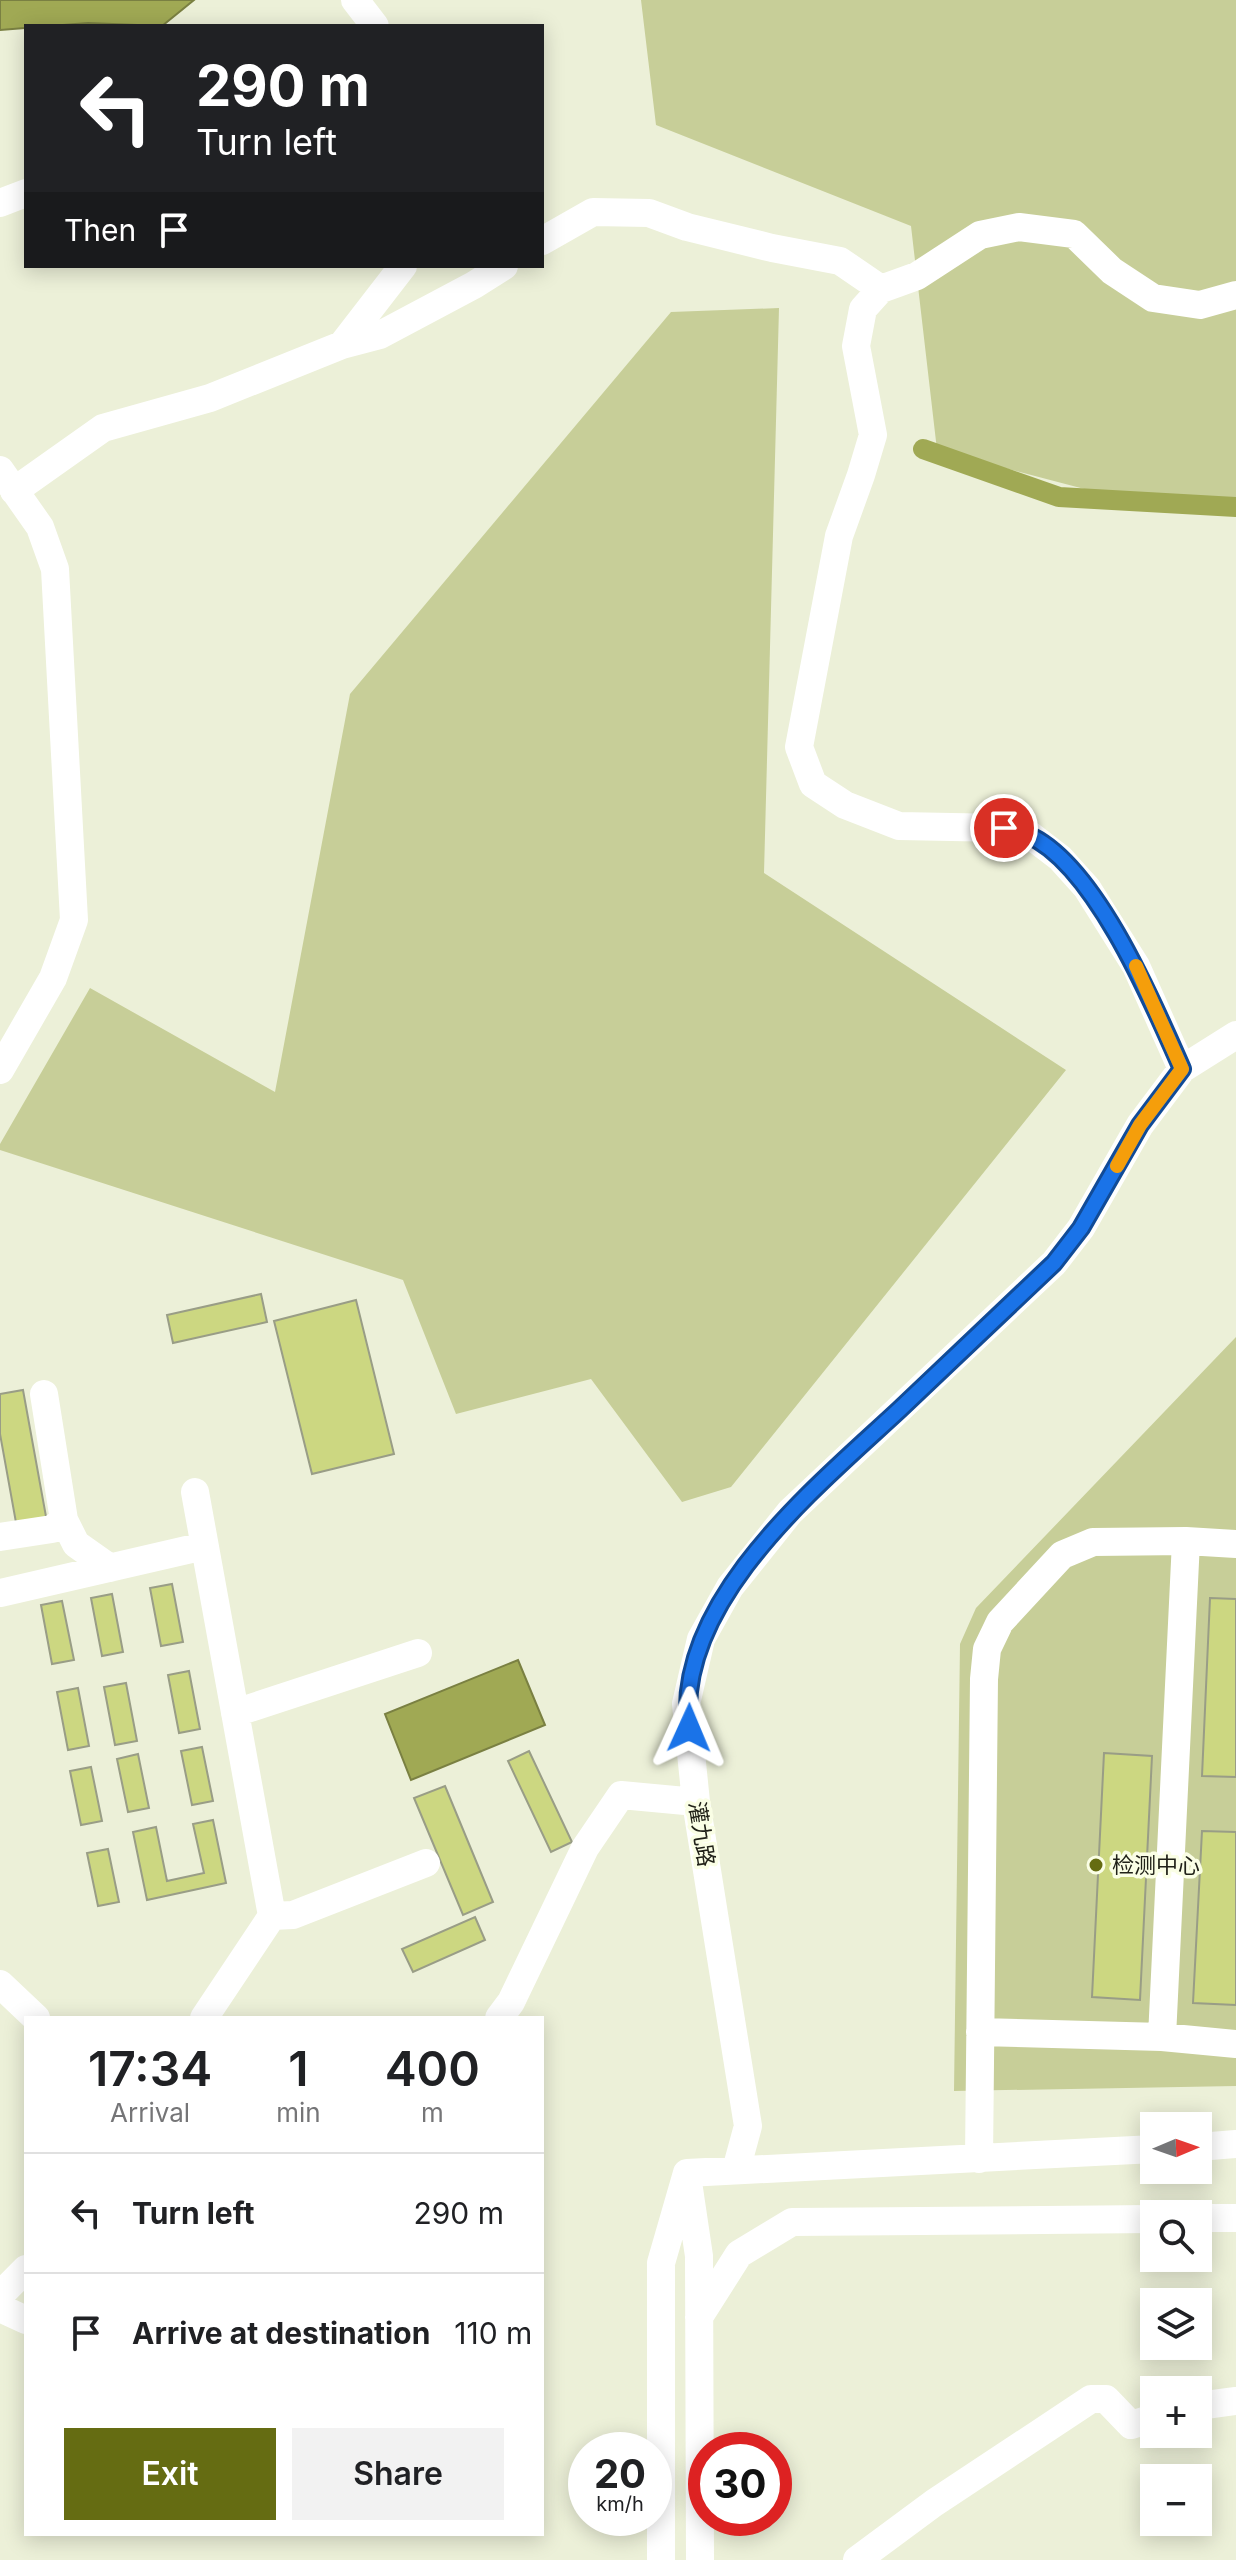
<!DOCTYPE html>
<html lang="en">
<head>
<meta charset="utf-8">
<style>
  :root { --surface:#fff; --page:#f2f2f2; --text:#202124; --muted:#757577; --line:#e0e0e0; --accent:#656c12 }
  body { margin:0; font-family:Inter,"Noto Sans SC",sans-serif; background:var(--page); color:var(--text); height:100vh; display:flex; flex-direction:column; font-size:30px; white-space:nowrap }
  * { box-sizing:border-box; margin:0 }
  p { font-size:26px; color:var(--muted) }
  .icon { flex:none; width:44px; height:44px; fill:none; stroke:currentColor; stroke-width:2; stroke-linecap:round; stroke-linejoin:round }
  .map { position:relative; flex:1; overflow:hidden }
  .panel { position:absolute; left:24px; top:2016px; width:520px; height:520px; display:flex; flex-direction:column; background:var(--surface); border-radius:0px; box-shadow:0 4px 20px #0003 }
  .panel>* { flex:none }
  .top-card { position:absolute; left:24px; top:24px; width:520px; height:244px; border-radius:0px; box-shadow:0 4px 20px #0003; background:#202124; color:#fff; overflow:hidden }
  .needle { width:52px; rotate:88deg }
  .controls { position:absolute; left:1140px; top:2112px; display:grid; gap:16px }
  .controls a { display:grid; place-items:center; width:72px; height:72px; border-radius:0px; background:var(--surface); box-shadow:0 4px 20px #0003; font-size:40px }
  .speed { position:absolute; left:568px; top:2432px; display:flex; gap:16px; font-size:40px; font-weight:700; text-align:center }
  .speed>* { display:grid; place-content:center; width:104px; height:104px; border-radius:50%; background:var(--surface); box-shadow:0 4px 20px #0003; line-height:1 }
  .speed small { font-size:20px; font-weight:400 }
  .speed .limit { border:12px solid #d22; background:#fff; color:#111 }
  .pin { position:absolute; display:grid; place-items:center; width:68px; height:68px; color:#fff; margin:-34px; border:4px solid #fff; border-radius:50%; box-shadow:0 2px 8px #0007 }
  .me { position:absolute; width:88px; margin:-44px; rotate:1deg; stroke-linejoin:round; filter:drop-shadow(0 0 6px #0008) }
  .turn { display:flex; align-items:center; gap:28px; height:168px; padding:0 40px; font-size:36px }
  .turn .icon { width:104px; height:104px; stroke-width:2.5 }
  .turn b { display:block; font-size:56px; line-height:68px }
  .then { display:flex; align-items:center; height:76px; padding:0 40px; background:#0003; gap:16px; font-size:30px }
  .eta { display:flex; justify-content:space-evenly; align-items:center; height:136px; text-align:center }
  .eta b { font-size:48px; font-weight:600; line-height:56px }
  .button { display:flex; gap:16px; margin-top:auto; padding:16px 40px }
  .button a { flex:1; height:92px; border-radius:0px; background:var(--accent); color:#fff; font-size:32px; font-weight:600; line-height:92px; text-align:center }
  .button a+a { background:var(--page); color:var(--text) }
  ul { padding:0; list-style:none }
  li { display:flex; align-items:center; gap:24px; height:120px; padding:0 40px; border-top:2px solid var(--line) }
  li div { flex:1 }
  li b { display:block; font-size:30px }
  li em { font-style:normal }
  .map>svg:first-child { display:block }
</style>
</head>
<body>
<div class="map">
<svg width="1236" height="2560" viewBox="0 0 1236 2560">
  <rect width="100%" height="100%" fill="#ecf0d8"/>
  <path fill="#c7ce98" d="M641 0H1236V499L1111 496 937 450 911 226 656 125Z
    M779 308 764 873 1066 1070 731 1487 682 1502 591 1379 456 1414 403 1280 0 1150V1144L90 988 275 1092 350 694 671 312Z
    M1236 1337V2086L954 2091 960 1644 976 1608Z"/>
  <path fill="#a0a954" stroke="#7a8042" stroke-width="2" d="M0 0H194L162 26 88 23 0 30Z
    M518 1660 545 1725 411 1780 385 1714Z"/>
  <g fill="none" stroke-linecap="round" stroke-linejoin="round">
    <path stroke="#a0a954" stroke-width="20" d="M923 449 1059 497 1236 507"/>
  </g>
  <path fill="#ccd781" stroke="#999d86" stroke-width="2" d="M261 1294 267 1322 173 1343 167 1315Z
    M356 1300 394 1454 312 1474 274 1321Z
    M23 1390 47 1522 17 1528 0 1434V1394Z
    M172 1584 183 1642 161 1646 150 1588Z
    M112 1594 123 1652 102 1656 91 1598Z
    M1210 1598 1236 1599V1777L1202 1776Z
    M62 1601 74 1660 52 1664 41 1605Z
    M189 1671 200 1729 179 1733 168 1675Z
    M126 1683 137 1741 115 1745 104 1687Z
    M78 1688 89 1746 68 1750 57 1692Z
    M202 1747 213 1801 192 1805 181 1751Z
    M529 1751 572 1842 551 1852 508 1761Z
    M1104 1753 1152 1756 1140 2000 1092 1997Z
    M138 1754 149 1808 128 1812 117 1759Z
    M91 1767 102 1821 81 1825 70 1771Z
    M445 1786 493 1902 463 1915 414 1798Z
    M213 1820 226 1883 147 1900 133 1832 156 1827 167 1881 204 1873 193 1824Z
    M1202 1831 1236 1832V2005L1193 2003Z
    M108 1849 119 1902 98 1906 87 1853Z
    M475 1917 485 1940 413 1972 402 1949Z"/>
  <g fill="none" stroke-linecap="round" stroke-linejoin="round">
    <path stroke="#fff" stroke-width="28" d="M355 0 375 26
      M0 203 26 193
      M542 241 593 212 649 213 687 227 772 248 840 261 881 289
      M342 345 403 266
      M0 470 40 527 55 569 74 920 53 978 0 1070
      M14 491 103 428 210 398 342 345 380 335 474 285 504 266
      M1182 1069 1136 966 1087 888 1060 858 1030 835 1004 828 899 826 845 805 813 784 799 747 839 536 861 475 873 435 856 346 863 309 881 289 917 276 980 235 1019 227 1074 234 1112 271 1153 298 1200 305 1236 295
      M44 1394 64 1520 76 1544 110 1568
      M195 1492 272 1916 204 2018
      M0 1537 52 1529 64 1520
      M0 1593 204 1546
      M235 1713 418 1653
      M272 1916 293 1915 426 1863
      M0 1984 36 2018
      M499 2018 511 2002 585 1848 621 1795 696 1802
      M980 2032 1162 2037 1236 2044
      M1162 2037 1186 1541
      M1198 2147 1236 2144
      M979 2159 984 1679 987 1649 1000 1622 1062 1555 1093 1542 1186 1541 1236 1544
      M736 2170 748 2126 696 1802 686 1704 701 1639 730 1587 790 1512 1054 1263 1081 1228 1140 1125 1182 1069 1236 1035
      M687 2173 1154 2149
      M688 2182 699 2256 700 2560
      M1198 2218H1236
      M0 2295 26 2269
      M0 2308 26 2320
      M699 2317 739 2254 792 2222 1154 2219
      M1198 2406 1236 2401
      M661 2560V2263L687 2173
      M857 2560 934 2503 1091 2399H1106L1131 2425 1154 2418"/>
  </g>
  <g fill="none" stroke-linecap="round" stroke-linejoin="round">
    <g stroke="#114b97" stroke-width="20">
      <path id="route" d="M689 1728C674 1602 816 1487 899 1410 951 1361 1002 1312 1054 1263L1081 1228 1140 1125 1182 1069C1154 1005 1095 864 1028 835 1021 832 1012 830 1004 828"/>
    </g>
    <use href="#route" stroke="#1a73e8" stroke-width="14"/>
    <path stroke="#f59e0b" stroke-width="14" d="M1117 1166 1140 1125 1182 1069 1136 966"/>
  </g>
  <circle fill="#656c12" stroke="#fafee5" stroke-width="3" cx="1096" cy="1865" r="8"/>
  <g text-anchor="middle" stroke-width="7" stroke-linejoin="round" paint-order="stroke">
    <g font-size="22" fill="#202118" stroke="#fafee5">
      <text transform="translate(702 1834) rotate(81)" y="8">灌九路</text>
    </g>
    <g font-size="22" fill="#202118" stroke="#fafee5" text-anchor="start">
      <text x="1112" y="1873">检测中心</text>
    </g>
  </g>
</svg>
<div class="controls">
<a><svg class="needle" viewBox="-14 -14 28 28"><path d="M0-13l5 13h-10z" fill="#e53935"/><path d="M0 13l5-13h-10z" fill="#757577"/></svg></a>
<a><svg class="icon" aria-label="search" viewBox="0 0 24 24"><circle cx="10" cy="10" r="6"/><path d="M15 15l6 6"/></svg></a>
<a><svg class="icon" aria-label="layers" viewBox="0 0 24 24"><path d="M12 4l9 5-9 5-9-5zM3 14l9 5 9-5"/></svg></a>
<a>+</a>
<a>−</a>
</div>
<div class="speed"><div>20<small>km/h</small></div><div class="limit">30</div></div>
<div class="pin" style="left:1004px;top:828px;background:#d93025"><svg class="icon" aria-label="arrive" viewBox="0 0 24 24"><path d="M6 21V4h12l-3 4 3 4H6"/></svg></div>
<svg class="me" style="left:689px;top:1728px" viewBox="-20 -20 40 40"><path d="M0-17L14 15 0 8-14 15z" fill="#1a73e8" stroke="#fff" stroke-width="4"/></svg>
<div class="top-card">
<div class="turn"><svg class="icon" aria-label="left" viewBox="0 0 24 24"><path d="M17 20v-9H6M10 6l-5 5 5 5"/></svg><div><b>290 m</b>Turn left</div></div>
<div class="then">Then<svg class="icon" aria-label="arrive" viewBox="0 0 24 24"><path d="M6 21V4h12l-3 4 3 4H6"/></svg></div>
</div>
<section class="panel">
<div class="eta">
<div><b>17:34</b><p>Arrival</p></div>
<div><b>1</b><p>min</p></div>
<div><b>400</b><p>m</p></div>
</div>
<ul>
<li><svg class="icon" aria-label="left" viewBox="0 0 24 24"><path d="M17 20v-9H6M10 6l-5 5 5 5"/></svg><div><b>Turn left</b></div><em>290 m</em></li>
<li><svg class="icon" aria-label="arrive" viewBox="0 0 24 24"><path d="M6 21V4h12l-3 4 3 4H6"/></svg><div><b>Arrive at destination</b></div><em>110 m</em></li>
</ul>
<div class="button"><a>Exit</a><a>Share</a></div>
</section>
</div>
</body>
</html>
